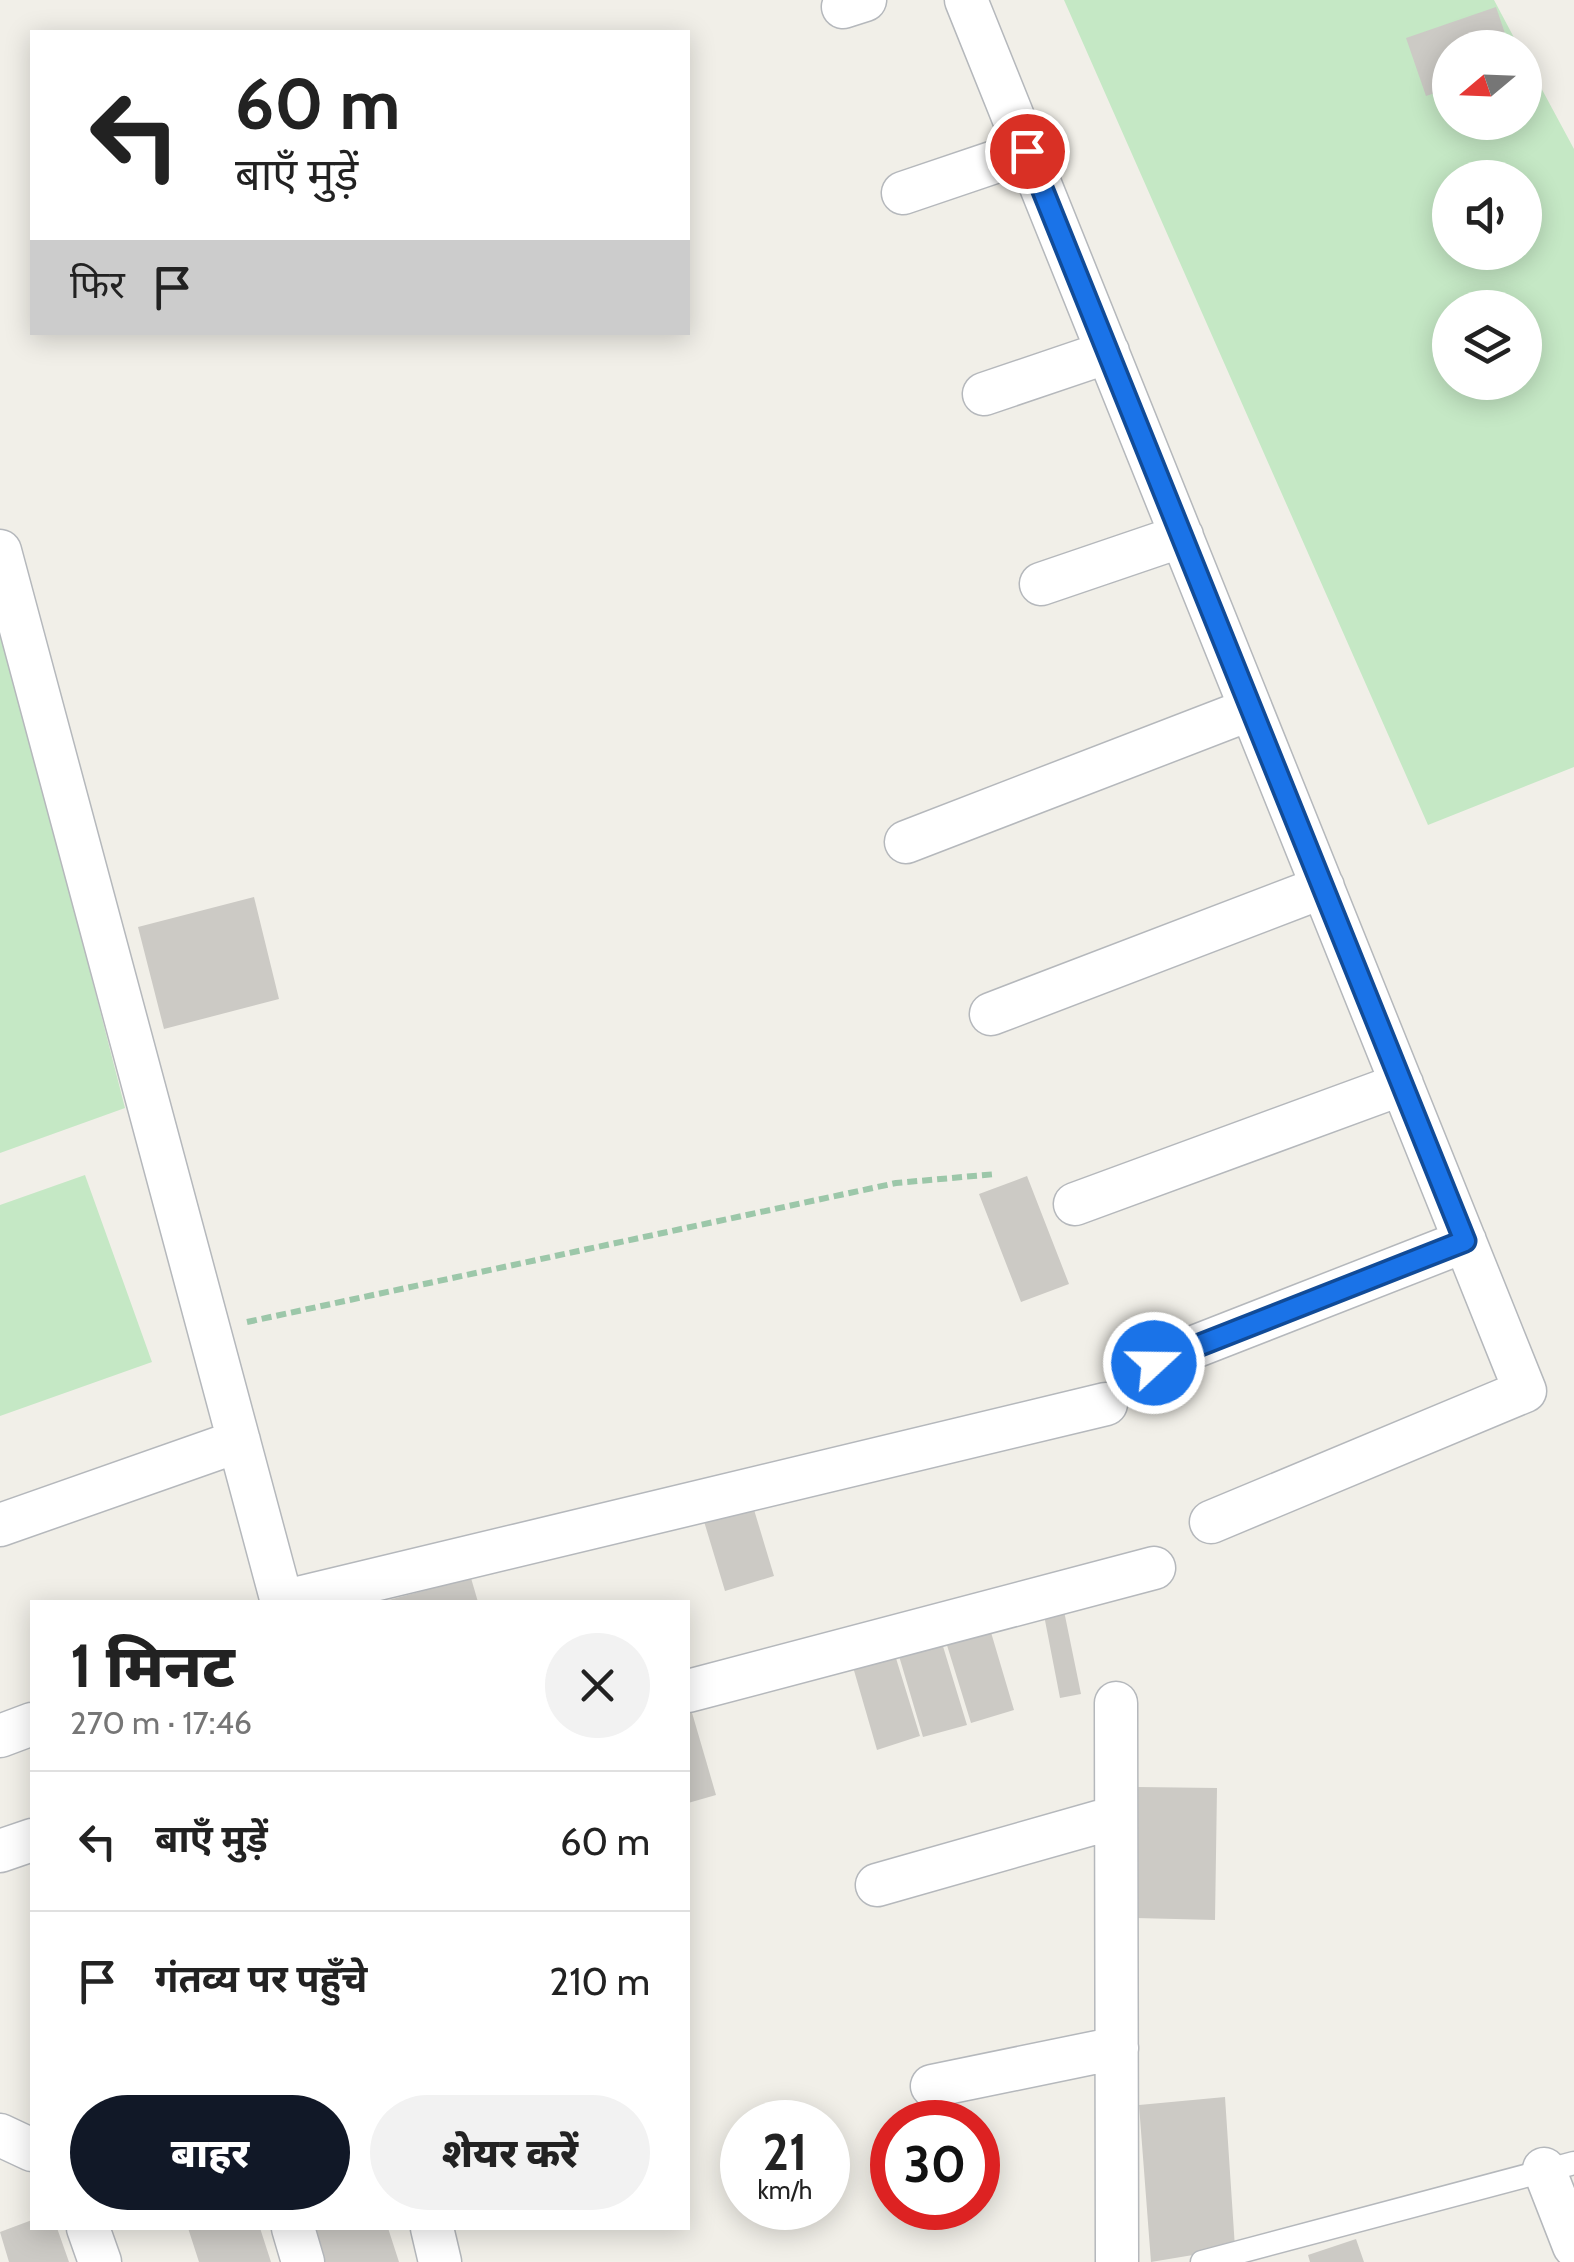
<!DOCTYPE html>
<html lang="hi">
<head>
<meta charset="utf-8">
<style>
  :root { --surface:#fff; --page:#f2f2f2; --text:#222; --muted:#767676; --line:#e0e0e0; --accent:#111827 }
  body { margin:0; font-family:Cabin,"Noto Sans Devanagari",sans-serif; background:var(--page); color:var(--text); height:100vh; display:flex; flex-direction:column; font-size:38px; white-space:nowrap }
  * { box-sizing:border-box; margin:0 }
  p { font-size:32px; color:var(--muted) }
  .icon { flex:none; width:55px; height:55px; fill:none; stroke:currentColor; stroke-width:2; stroke-linecap:round; stroke-linejoin:round }
  .map { position:relative; flex:1; overflow:hidden }
  .panel { position:absolute; left:30px; top:1600px; width:660px; height:630px; display:flex; flex-direction:column; background:var(--surface); border-radius:0px; box-shadow:0 5px 25px #0003 }
  .panel>* { flex:none }
  .top-card { position:absolute; left:30px; top:30px; width:660px; height:305px; border-radius:0px; box-shadow:0 5px 25px #0003; background:#fff; color:var(--text); overflow:hidden }
  .needle { width:65px; rotate:251deg }
  .controls { position:absolute; left:1432px; top:30px; display:grid; gap:20px }
  .controls a { display:grid; place-items:center; width:110px; height:110px; border-radius:50%; background:var(--surface); box-shadow:0 5px 25px #0003; font-size:50px }
  .speed { position:absolute; left:720px; top:2100px; display:flex; gap:20px; font-size:50px; font-weight:700; text-align:center }
  .speed>* { display:grid; place-content:center; width:130px; height:130px; border-radius:50%; background:var(--surface); box-shadow:0 5px 25px #0003; line-height:1 }
  .speed small { font-size:25px; font-weight:400 }
  .speed .limit { border:15px solid #d22; background:#fff; color:#111 }
  .pin { position:absolute; display:grid; place-items:center; width:85px; height:85px; color:#fff; margin:-42px; border:5px solid #fff; border-radius:50%; box-shadow:0 2px 10px #0007 }
  .me { position:absolute; width:110px; margin:-55px; rotate:69deg; stroke-linejoin:round; filter:drop-shadow(0 0 8px #0008) }
  .turn { display:flex; align-items:center; gap:35px; height:210px; padding:0 40px; font-size:45px }
  .turn .icon { width:130px; height:130px; stroke-width:2.5 }
  .turn b { display:block; font-size:70px; line-height:85px }
  .then { display:flex; align-items:center; height:95px; padding:0 40px; background:#0003; gap:20px; font-size:38px }
  .round { display:grid; place-items:center; flex:none; width:105px; height:105px; border-radius:52px; background:var(--page) }
  .overview { display:flex; align-items:center; justify-content:space-between; height:170px; padding:0 40px }
  h1 { font-size:60px; font-weight:800; line-height:75px }
  .primary-button { display:flex; gap:20px; margin-top:auto; padding:20px 40px }
  .primary-button a { flex:1; height:115px; border-radius:60px; background:var(--accent); color:#fff; font-size:40px; font-weight:800; line-height:115px; text-align:center }
  .primary-button a+a { background:var(--page); color:var(--text) }
  ul { padding:0; list-style:none }
  li { display:flex; align-items:center; gap:30px; height:140px; padding:0 40px; border-top:2px solid var(--line) }
  li div { flex:1 }
  li b { display:block; font-size:38px }
  li em { font-style:normal }
  .map>svg:first-child { display:block }
</style>
</head>
<body>
<div class="map">
<svg width="1574" height="2262" viewBox="0 0 1574 2262">
  <rect width="100%" height="100%" fill="#f1efe8"/>
  <path fill="#c5e8c5" fill-rule="evenodd" d="M1064 0H1494L1519 47 1450 48V122H1525V58L1574 149V767L1428 825ZM1450 178H1525V252H1450ZM1450 308H1525V382H1450Z
    M0 620 125 1108 0 1153Z
    M85 1175 152 1362 0 1416V1205Z"/>
  <path fill="#cccac5" d="M1496 7 1510 48H1450V88L1426 96 1406 38Z
    M254 897 279 999 164 1029 138 927Z
    M1027 1176 1069 1284 1021 1302 979 1194Z
    M752 1503 774 1576 725 1591 703 1518Z
    M471 1578 478 1602H386L385 1601Z
    M1063 1606 1081 1694 1060 1698 1043 1610Z
    M990 1629 1014 1710 971 1723 946 1642Z
    M942 1643 967 1725 923 1737 899 1656Z
    M895 1655 920 1736 877 1750 853 1667Z
    M688 1699 716 1795 688 1803Z
    M1138 1787 1217 1788 1215 1920 1136 1918Z
    M1225 2097 1235 2248 1151 2262 1139 2105Z
    M32 2220V2228H57L69 2262H9L0 2232Z
    M188 2228H260L271 2262H199Z
    M312 2228H388L399 2262H323Z
    M1356 2239 1364 2262H1310L1308 2255Z"/>
  <g fill="none" stroke-linecap="round" stroke-linejoin="round">
    <g stroke="#b5b8bc" stroke-width="25">
      <path id="service" d="M1202 2262 1574 2163"/>
    </g>
    <g stroke="#b5b8bc" stroke-width="45">
      <path id="minor" d="M966 0 1525 1391 1211 1522
        M843 7 865 0
        M903 193 1027 151
        M984 394 1108 352
        M0 551 282 1602
        M1041 584 1182 536
        M906 842 1251 709
        M991 1014 1323 887
        M1075 1204 1402 1084
        M1153 1363 1465 1241
        M0 1525 239 1441
        M282 1602 1106 1404
        M688 1691 1154 1568
        M1116 1703 1117 2262
        M0 1736 32 1724
        M0 1851 32 1840
        M877 1885 1116 1817
        M932 2086 1117 2048
        M0 2135 32 2150
        M1544 2169 1574 2246
        M88 2228 100 2262
        M293 2228 303 2262
        M432 2228 440 2262"/>
    </g>
    <path stroke="#9cc7a9" stroke-width="6" stroke-dasharray="10 5" stroke-linecap="butt" d="M247 1322 896 1183 996 1174"/>
    <use href="#service" stroke="#fff" stroke-width="22"/>
    <use href="#minor" stroke="#fff" stroke-width="42"/>
  </g>
  <g fill="none" stroke-linecap="round" stroke-linejoin="round">
    <g stroke="#114b97" stroke-width="25">
      <path id="route" d="M1027 151 1465 1241 1154 1363"/>
    </g>
    <use href="#route" stroke="#1a73e8" stroke-width="18"/>
  </g>
</svg>
<div class="controls">
<a><svg class="needle" viewBox="-14 -14 28 28"><path d="M0-13l5 13h-10z" fill="#e53935"/><path d="M0 13l5-13h-10z" fill="#767676"/></svg></a>
<a><svg class="icon" aria-label="sound" viewBox="0 0 24 24"><path d="M4 9h4l5-4v14l-5-4H4zM17 9q2 3 0 6"/></svg></a>
<a><svg class="icon" aria-label="layers" viewBox="0 0 24 24"><path d="M12 4l9 5-9 5-9-5zM3 14l9 5 9-5"/></svg></a>
</div>
<div class="speed"><div>21<small>km/h</small></div><div class="limit">30</div></div>
<div class="pin" style="left:1027px;top:151px;background:#d93025"><svg class="icon" aria-label="arrive" viewBox="0 0 24 24"><path d="M6 21V4h12l-3 4 3 4H6"/></svg></div>
<svg class="me" style="left:1154px;top:1363px" viewBox="-20 -20 40 40"><circle r="17" fill="#1a73e8" stroke="#fff" stroke-width="3"/><path d="M0-11L8 9 0 5-8 9z" fill="#fff"/></svg>
<div class="top-card">
<div class="turn"><svg class="icon" aria-label="left" viewBox="0 0 24 24"><path d="M17 20v-9H6M10 6l-5 5 5 5"/></svg><div><b>60 m</b>बाएँ मुड़ें</div></div>
<div class="then">फिर<svg class="icon" aria-label="arrive" viewBox="0 0 24 24"><path d="M6 21V4h12l-3 4 3 4H6"/></svg></div>
</div>
<section class="panel">
<div class="overview"><div><h1>1 मिनट</h1><p>270 m · 17:46</p></div><a class="round"><svg class="icon" aria-label="close" viewBox="0 0 24 24"><path d="M6 6l12 12M18 6L6 18"/></svg></a></div>
<ul>
<li><svg class="icon" aria-label="left" viewBox="0 0 24 24"><path d="M17 20v-9H6M10 6l-5 5 5 5"/></svg><div><b>बाएँ मुड़ें</b></div><em>60 m</em></li>
<li><svg class="icon" aria-label="arrive" viewBox="0 0 24 24"><path d="M6 21V4h12l-3 4 3 4H6"/></svg><div><b>गंतव्य पर पहुँचे</b></div><em>210 m</em></li>
</ul>
<div class="primary-button"><a>बाहर</a><a>शेयर करें</a></div>
</section>
</div>
</body>
</html>
